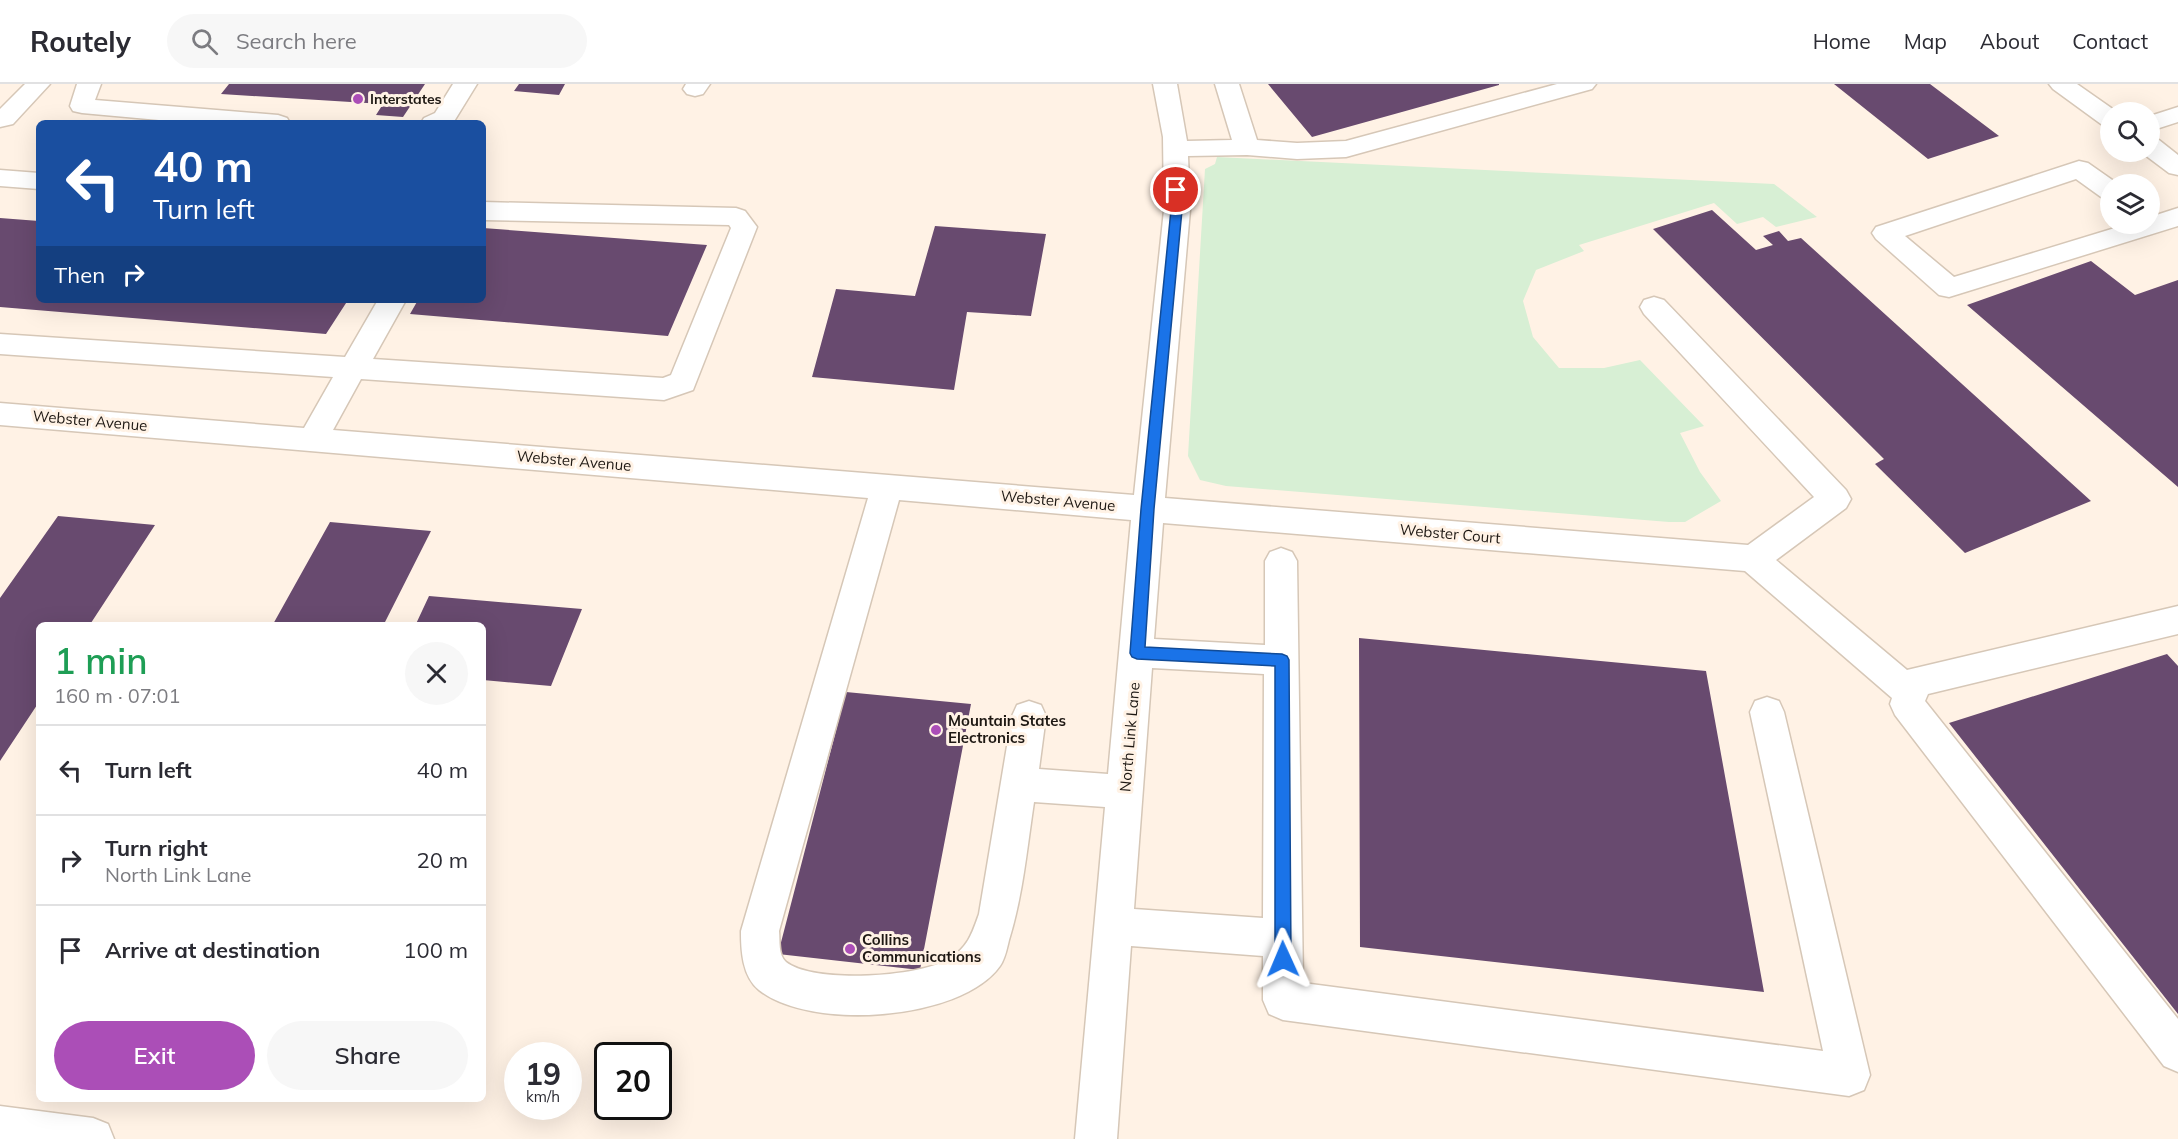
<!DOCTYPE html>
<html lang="en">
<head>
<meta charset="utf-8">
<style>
  :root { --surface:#fff; --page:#f7f7f7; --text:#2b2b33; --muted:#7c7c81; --line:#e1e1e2; --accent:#ab4eb7 }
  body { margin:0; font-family:Mulish,sans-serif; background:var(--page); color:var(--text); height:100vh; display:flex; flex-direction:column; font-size:22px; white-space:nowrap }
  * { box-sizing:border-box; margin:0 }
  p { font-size:20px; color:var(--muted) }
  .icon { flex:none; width:33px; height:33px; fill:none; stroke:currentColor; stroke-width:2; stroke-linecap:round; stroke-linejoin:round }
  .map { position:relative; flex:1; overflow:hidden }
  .panel { position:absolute; left:36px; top:538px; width:450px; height:480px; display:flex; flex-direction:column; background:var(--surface); border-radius:9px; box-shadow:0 6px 24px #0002 }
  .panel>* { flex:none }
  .banner { position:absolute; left:36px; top:36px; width:450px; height:183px; border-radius:9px; box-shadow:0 6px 24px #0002; background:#1a4fa0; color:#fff; overflow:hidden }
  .buttons { position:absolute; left:2100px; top:18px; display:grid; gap:12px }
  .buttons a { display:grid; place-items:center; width:60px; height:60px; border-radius:50%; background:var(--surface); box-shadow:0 6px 24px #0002; font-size:30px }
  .speed { position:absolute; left:504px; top:958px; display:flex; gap:12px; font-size:30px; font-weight:700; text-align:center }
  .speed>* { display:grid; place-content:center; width:78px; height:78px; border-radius:50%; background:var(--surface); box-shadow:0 6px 24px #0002; line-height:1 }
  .speed small { font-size:15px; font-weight:400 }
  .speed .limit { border:3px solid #111; border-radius:9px; background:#fff; color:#111 }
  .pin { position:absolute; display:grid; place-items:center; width:51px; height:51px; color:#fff; margin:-26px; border:3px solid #fff; border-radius:50%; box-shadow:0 2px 6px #0007 }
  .me { position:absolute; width:66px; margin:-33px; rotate:359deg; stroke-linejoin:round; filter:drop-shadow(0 0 4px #0008) }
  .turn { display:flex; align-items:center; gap:21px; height:126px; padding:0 18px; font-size:27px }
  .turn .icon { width:78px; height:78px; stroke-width:2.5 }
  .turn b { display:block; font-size:42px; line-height:51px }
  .then { display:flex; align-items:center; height:57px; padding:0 18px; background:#0003; gap:12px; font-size:22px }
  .round { display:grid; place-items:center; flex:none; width:63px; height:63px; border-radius:32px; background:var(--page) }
  .summary { display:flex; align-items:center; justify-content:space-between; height:102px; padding:0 18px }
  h1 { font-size:36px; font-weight:600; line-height:45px; color:#1e9e55 }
  .cta { display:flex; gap:12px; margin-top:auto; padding:12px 18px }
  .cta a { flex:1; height:69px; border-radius:36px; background:var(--accent); color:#fff; font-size:24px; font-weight:600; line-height:69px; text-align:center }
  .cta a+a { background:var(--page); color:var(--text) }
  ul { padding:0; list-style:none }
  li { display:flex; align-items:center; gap:18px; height:90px; padding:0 18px; border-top:2px solid var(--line) }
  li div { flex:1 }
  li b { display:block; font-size:22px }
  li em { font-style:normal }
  header { display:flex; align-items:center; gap:36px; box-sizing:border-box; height:84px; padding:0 30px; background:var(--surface); border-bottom:2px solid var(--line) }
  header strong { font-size:28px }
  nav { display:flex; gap:33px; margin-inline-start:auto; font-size:21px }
  .search { width:420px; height:54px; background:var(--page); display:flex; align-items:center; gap:15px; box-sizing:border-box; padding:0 21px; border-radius:33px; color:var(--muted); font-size:22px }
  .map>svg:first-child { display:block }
</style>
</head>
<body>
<header>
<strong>Routely</strong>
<div class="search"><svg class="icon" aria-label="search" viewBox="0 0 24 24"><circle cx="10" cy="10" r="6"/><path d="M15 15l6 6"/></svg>Search here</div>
<nav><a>Home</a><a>Map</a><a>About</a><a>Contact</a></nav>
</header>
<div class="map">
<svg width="2178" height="1055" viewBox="0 0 2178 1055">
  <rect width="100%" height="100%" fill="#fff2e5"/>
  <path fill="#d7efd4" d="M1217 73 1774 100 1817 133 1776 143 1763 133 1737 140 1714 119 1579 161 1584 167 1536 186 1523 217 1533 253 1559 284H1604L1640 276 1704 342 1680 349 1700 388 1721 417 1685 438H1669L1226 402 1200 396 1188 372 1205 85 1215 80Z"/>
  <path fill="#684a6f" d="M229 0H425L403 33 376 31 383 20 221 10Z
    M519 0H565L559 11 514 7Z
    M1268 0H1499V1L1312 53Z
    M1834 0H1930L1999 52 1928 75Z
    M1712 126 1756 166 1773 161 1763 152 1779 147 1788 157 1801 154 2091 417 1965 469 1875 380 1884 375 1653 145Z
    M0 134 39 137V216H348L326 250 0 223Z
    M935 142 1046 150 1031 232 967 228 954 306 812 293 836 205 915 212Z
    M483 144 707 161 668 252 410 230 418 216H483Z
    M2091 177 2135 211 2178 196V403L1967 221Z
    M58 432 155 441 89 542H39V618L0 677V514Z
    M330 438 431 447 383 542H272Z
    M429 512 582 525 551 602 483 596V542H415Z
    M1359 554 1706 587 1764 908 1360 863Z
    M2167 570 2178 582V930L1949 639Z
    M846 608 971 620 920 886 778 870Z"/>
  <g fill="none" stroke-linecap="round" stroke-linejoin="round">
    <g stroke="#d6c7b7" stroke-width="3">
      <path id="minor" d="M25 0H50L13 40 0 43V25Z
        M77 0H101L95 16 278 31 287 34 290 39H192L82 29 73 27 70 22Z
        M453 0H477L453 39H421L424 34 435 29Z
        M686 0H710L703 10 695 12 687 10 683 5Z
        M1153 0H1177L1187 57 1232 56 1215 0H1239L1257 56 1297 59 1346 57 1557 0H1596L1592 5 1346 73 1297 75 1247 71 1188 72 1190 126 1165 414 1748 461 1814 413 1644 230 1640 223 1644 216 1654 213 1664 216 1846 406 1851 415 1846 424 1776 476 1907 586 2178 522V550L1928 610 1925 617 2178 935V988L2164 982 1895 631 1890 620 1892 614 1745 487 1163 439 1154 555 1265 561V477L1270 468 1281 464 1292 468 1297 477 1303 899 1823 967 1750 628 1755 617 1767 613 1779 617 1784 628 1870 991 1864 1006 1849 1012 1283 936 1269 930 1263 916V872L1131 862 1117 1055H1075L1105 723 1034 718C1027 764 1023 811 1009 856 1007 864 1005 875 1000 882 961 937 810 947 759 906 742 892 741 866 741 847L868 414 0 341V319L304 344 333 293 0 270V250L345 273 378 216H406L373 275 663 294 671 291 731 144 729 141 483 136V118L736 124 745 127 757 143 693 306 664 316 361 295 333 346 1134 411 1164 126 1163 53ZM899 416 1131 436 1108 690 1039 685 1046 632 1041 621 1029 617 1017 621 1012 632 979 830C972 850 968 863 949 875 920 893 813 900 786 878 778 871 780 857 779 847ZM1152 584 1264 590 1263 834 1134 825Z
        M2049 0H2077L2117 28H2110V42L2101 40 2053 5Z
        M2178 23V38L2150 47V32Z
        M2150 54 2159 56 2178 71V91L2169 89 2141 68H2150Z
        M2079 77 2088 79 2118 100H2110V115L2101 113 2076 95 1905 152 1954 193 2128 140H2150V133L2178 124V142L1949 213 1939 211 1876 155 1872 149 1876 143Z
        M0 86 39 89V105L0 102Z
        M0 1022 93 1034 108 1040 114 1055H0Z"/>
    </g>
    <use href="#minor" fill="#fff" fill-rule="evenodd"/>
  </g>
  <path fill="#1a73e8" stroke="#114b97" stroke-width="1.5" d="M1176 102 1181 106 1182 126 1154 425 1145 563 1282 570 1287 572 1289 576 1291 875 1289 880 1283 883 1277 880 1275 875V582L1137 575 1132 573 1130 569 1141 425 1171 126V106Z"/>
  <g fill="#ab4eb7" stroke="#fff2e5" stroke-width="2">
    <circle cx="358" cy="15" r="6"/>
    <circle cx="936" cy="646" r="6"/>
    <circle cx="850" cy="865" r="6"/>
  </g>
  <g text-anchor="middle" stroke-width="6" stroke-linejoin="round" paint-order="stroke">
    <g font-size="14" font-weight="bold" fill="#1e1813" stroke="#fff2e5" text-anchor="start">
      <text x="370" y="20">Interstates</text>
    </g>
    <g font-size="15" fill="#1e1813" stroke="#fff2e5">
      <text transform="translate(90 337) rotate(5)" y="5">Webster Avenue</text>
      <text transform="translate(574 377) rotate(5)" y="5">Webster Avenue</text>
      <text transform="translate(1058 417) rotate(5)" y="5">Webster Avenue</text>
      <text transform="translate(1450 450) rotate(5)" y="5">Webster Court</text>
      <text transform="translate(1130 653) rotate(-85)" y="5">North Link Lane</text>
    </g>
    <g font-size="15" font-weight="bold" fill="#1e1813" stroke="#fff2e5" text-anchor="start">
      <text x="948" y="642">Mountain States<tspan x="948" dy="17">Electronics</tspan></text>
      <text x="862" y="861">Collins<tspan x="862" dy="17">Communications</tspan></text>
    </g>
  </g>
</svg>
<div class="buttons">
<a><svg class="icon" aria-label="search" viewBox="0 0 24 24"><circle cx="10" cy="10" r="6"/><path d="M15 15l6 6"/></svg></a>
<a><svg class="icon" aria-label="layers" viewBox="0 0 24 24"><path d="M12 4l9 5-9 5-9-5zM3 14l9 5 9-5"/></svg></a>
</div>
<div class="speed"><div>19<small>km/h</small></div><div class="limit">20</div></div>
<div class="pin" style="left:1176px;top:106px;background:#d93025"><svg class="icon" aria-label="arrive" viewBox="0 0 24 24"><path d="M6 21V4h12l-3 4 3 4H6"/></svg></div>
<svg class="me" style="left:1283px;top:875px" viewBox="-20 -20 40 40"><path d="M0-17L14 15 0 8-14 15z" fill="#1a73e8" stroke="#fff" stroke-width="4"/></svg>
<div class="banner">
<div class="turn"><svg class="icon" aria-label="left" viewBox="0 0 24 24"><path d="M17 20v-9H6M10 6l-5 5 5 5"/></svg><div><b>40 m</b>Turn left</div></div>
<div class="then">Then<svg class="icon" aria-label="right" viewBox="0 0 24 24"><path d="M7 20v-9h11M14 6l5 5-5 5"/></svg></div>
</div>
<section class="panel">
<div class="summary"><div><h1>1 min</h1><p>160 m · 07:01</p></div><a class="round"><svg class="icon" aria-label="close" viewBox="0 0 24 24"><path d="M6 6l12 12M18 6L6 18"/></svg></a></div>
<ul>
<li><svg class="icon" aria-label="left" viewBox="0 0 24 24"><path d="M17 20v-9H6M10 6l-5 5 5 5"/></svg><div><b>Turn left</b></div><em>40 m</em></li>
<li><svg class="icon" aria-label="right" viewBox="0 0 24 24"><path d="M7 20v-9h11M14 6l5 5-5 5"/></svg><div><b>Turn right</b><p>North Link Lane</p></div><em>20 m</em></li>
<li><svg class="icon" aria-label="arrive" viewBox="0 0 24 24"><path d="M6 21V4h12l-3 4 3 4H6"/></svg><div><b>Arrive at destination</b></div><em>100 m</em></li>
</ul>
<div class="cta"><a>Exit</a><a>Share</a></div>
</section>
</div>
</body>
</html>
